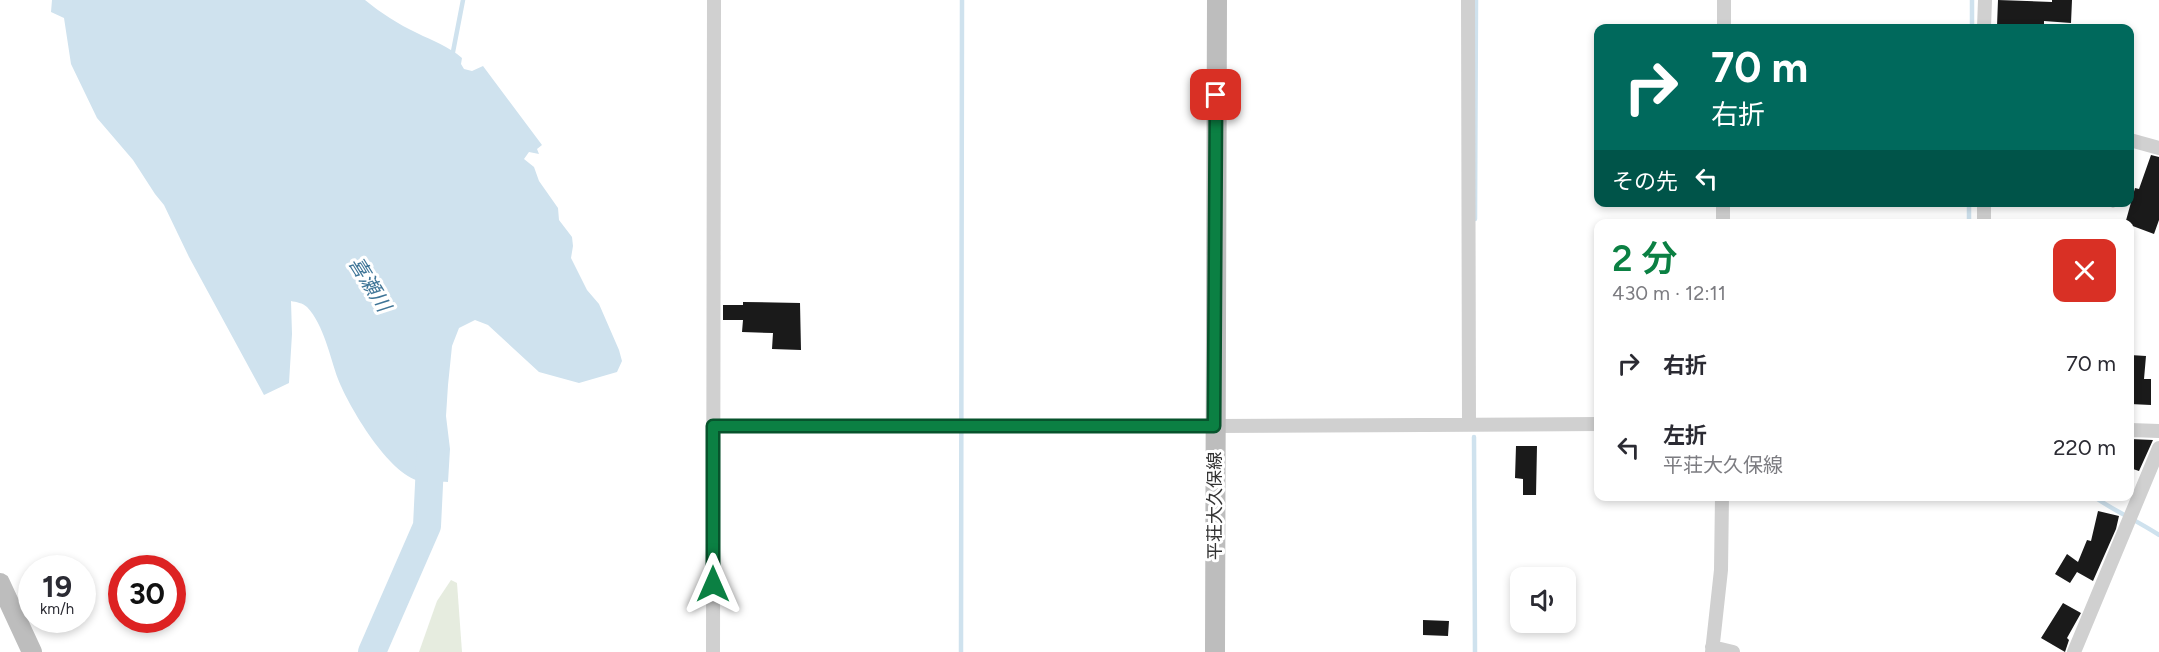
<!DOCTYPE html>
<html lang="ja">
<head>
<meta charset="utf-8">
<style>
  :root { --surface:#fff; --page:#f2f2f3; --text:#2b2b33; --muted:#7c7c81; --accent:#0b8043 }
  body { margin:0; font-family:Figtree,"Noto Sans JP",sans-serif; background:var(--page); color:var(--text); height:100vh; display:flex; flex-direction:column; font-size:22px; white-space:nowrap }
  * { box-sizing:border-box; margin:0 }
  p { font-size:20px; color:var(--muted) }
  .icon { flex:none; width:33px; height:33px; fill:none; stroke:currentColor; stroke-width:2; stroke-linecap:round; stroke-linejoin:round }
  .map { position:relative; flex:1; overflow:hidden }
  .details { position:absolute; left:1594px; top:219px; width:540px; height:282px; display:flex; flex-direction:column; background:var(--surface); border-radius:12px; box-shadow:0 3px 9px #0003 }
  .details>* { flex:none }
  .guide { position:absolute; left:1594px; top:24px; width:540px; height:183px; border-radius:12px; box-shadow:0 3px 9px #0003; background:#00695c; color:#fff; overflow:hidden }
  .controls { position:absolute; left:1510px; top:567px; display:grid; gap:12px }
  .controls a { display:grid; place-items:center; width:66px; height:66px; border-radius:12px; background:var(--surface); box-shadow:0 3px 9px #0003; font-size:30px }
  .speed { position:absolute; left:18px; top:555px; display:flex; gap:12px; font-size:30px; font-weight:700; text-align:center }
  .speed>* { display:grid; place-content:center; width:78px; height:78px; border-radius:50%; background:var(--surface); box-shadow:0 3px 9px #0003; line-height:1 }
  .speed small { font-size:15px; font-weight:400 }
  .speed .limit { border:9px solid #d22; background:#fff; color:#111 }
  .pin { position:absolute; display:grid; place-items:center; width:51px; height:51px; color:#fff; margin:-26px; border-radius:12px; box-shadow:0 3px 9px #0006 }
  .me { position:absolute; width:66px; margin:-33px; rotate:0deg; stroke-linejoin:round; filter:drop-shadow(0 0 4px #0008) }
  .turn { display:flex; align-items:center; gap:21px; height:126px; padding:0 18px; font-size:27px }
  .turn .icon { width:78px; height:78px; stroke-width:2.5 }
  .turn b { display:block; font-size:42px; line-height:51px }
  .then { display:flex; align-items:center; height:57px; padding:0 18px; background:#0003; gap:12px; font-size:22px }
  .round { display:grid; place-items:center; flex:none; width:63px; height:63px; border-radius:12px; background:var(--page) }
  .summary { display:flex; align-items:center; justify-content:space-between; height:102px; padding:0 18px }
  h1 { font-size:36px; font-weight:600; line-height:45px; color:var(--accent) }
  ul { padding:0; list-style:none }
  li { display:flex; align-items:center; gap:18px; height:84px; padding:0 18px }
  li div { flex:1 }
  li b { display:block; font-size:22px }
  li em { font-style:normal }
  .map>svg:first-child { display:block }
</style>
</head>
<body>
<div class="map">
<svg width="2159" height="652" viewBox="0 0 2159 652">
  <rect width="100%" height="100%" fill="#fff"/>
  <path fill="#e6ecdf" d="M451 580 457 583 462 652H419L437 601Z"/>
  <path fill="#cfe2ee" d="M52 0H365C381 13 398 24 417 33 433 41 448 46 462 58L461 64 464 69 472 71 483 66 542 145 537 149 539 154 529 152 524 159 534 167 539 181 558 208 559 220 572 237 573 246 571 258 587 290 599 304 619 350 622 361 617 372 579 383 539 372 488 325 475 320 459 328 452 346 448 385 446 416 450 449 448 482C439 481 429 483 420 481 389 475 349 407 338 379 330 357 324 325 307 307 303 303 296 302 291 301L292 334 289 383 264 395 189 257 164 205 155 194 133 160 97 118 71 64 64 18 51 12Z"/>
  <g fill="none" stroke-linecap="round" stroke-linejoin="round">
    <path stroke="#cfe2ee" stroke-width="4.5" d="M1972 28V0
      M452 57 463 0
      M1475 219 1476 0
      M1969 224V202
      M1474 437 1475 652
      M2093 496C2114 511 2138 521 2159 535
      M961 652 962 0"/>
    <path stroke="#cfe2ee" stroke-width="28" d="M372 652 427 526 431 444"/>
  </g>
  <path fill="#1a1a1a" d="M1998 0 2052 2V0H2072L2071 23 2044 21V28L1997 26Z
    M2151 155 2159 157V220L2154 234 2130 225V224H2125L2135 188 2139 189Z
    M743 302 800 303 801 350 772 349 773 333 742 332 743 320H723V305H743Z
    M2130 355 2146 356 2144 379H2151V405L2130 404Z
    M2130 439 2153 440 2139 471 2130 468Z
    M1516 446H1537L1536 495H1523V479L1515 478Z
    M2098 511 2119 516 2116 529 2093 581 2077 572 2070 583 2055 574 2067 554 2078 562 2087 540 2091 541Z
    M2063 603 2081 613 2067 638 2069 640 2065 652 2041 638Z
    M1423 620 1449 621 1448 636 1423 635Z"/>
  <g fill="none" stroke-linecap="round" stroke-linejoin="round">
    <path stroke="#d0d0d0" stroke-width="7" d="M2111 202 2113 204"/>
    <path stroke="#d0d0d0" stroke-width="14" d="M1468 0 1469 425
      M1724 28V0
      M1984 28 1985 0
      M2130 140 2159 148
      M1984 202V224
      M1723 224V202
      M713 426H1214L1599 424
      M2130 430 2159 431
      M1712 647 1733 652
      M713 652 714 0
      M1712 652 1721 570 1722 496
      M2074 652 2159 448"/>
    <path stroke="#bdbdbd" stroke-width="20" d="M0 583 32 652
      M1215 652 1217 0"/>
  </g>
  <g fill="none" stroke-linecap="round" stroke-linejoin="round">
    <g stroke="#07532c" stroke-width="15">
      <path id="route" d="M713 584V426H1214L1216 95"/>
    </g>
    <use href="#route" stroke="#0b8043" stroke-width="10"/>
  </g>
  <g text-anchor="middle" stroke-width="6" stroke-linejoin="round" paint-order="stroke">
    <g font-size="18" fill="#333" stroke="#fff">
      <text transform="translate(1215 506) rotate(-90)" y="6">平荘大久保線</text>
    </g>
    <g font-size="20" font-style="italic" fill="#3f7597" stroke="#fff">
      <text transform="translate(370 284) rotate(58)" y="7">喜瀬川</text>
    </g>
  </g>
</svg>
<div class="controls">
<a><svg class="icon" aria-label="sound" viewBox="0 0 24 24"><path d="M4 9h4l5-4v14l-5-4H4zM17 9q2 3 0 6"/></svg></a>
</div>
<div class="speed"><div>19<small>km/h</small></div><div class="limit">30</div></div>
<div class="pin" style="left:1216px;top:95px;background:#d93025"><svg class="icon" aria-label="arrive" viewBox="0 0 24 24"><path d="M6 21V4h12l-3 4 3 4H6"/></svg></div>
<svg class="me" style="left:713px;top:584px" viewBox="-20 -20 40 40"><path d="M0-17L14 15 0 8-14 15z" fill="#0b8043" stroke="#fff" stroke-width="4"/></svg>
<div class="guide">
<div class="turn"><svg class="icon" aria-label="right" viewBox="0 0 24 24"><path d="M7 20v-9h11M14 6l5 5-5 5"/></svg><div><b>70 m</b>右折</div></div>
<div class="then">その先<svg class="icon" aria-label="left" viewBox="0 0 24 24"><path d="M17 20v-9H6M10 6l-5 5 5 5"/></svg></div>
</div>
<section class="details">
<div class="summary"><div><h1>2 分</h1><p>430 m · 12:11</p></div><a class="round" style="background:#d93025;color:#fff"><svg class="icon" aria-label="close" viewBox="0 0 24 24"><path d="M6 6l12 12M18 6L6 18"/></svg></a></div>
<ul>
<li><svg class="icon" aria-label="right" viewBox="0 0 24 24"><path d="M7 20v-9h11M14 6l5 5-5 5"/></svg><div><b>右折</b></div><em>70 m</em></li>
<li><svg class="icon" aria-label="left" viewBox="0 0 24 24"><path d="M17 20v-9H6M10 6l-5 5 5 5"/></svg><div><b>左折</b><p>平荘大久保線</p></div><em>220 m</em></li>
</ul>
</section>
</div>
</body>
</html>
